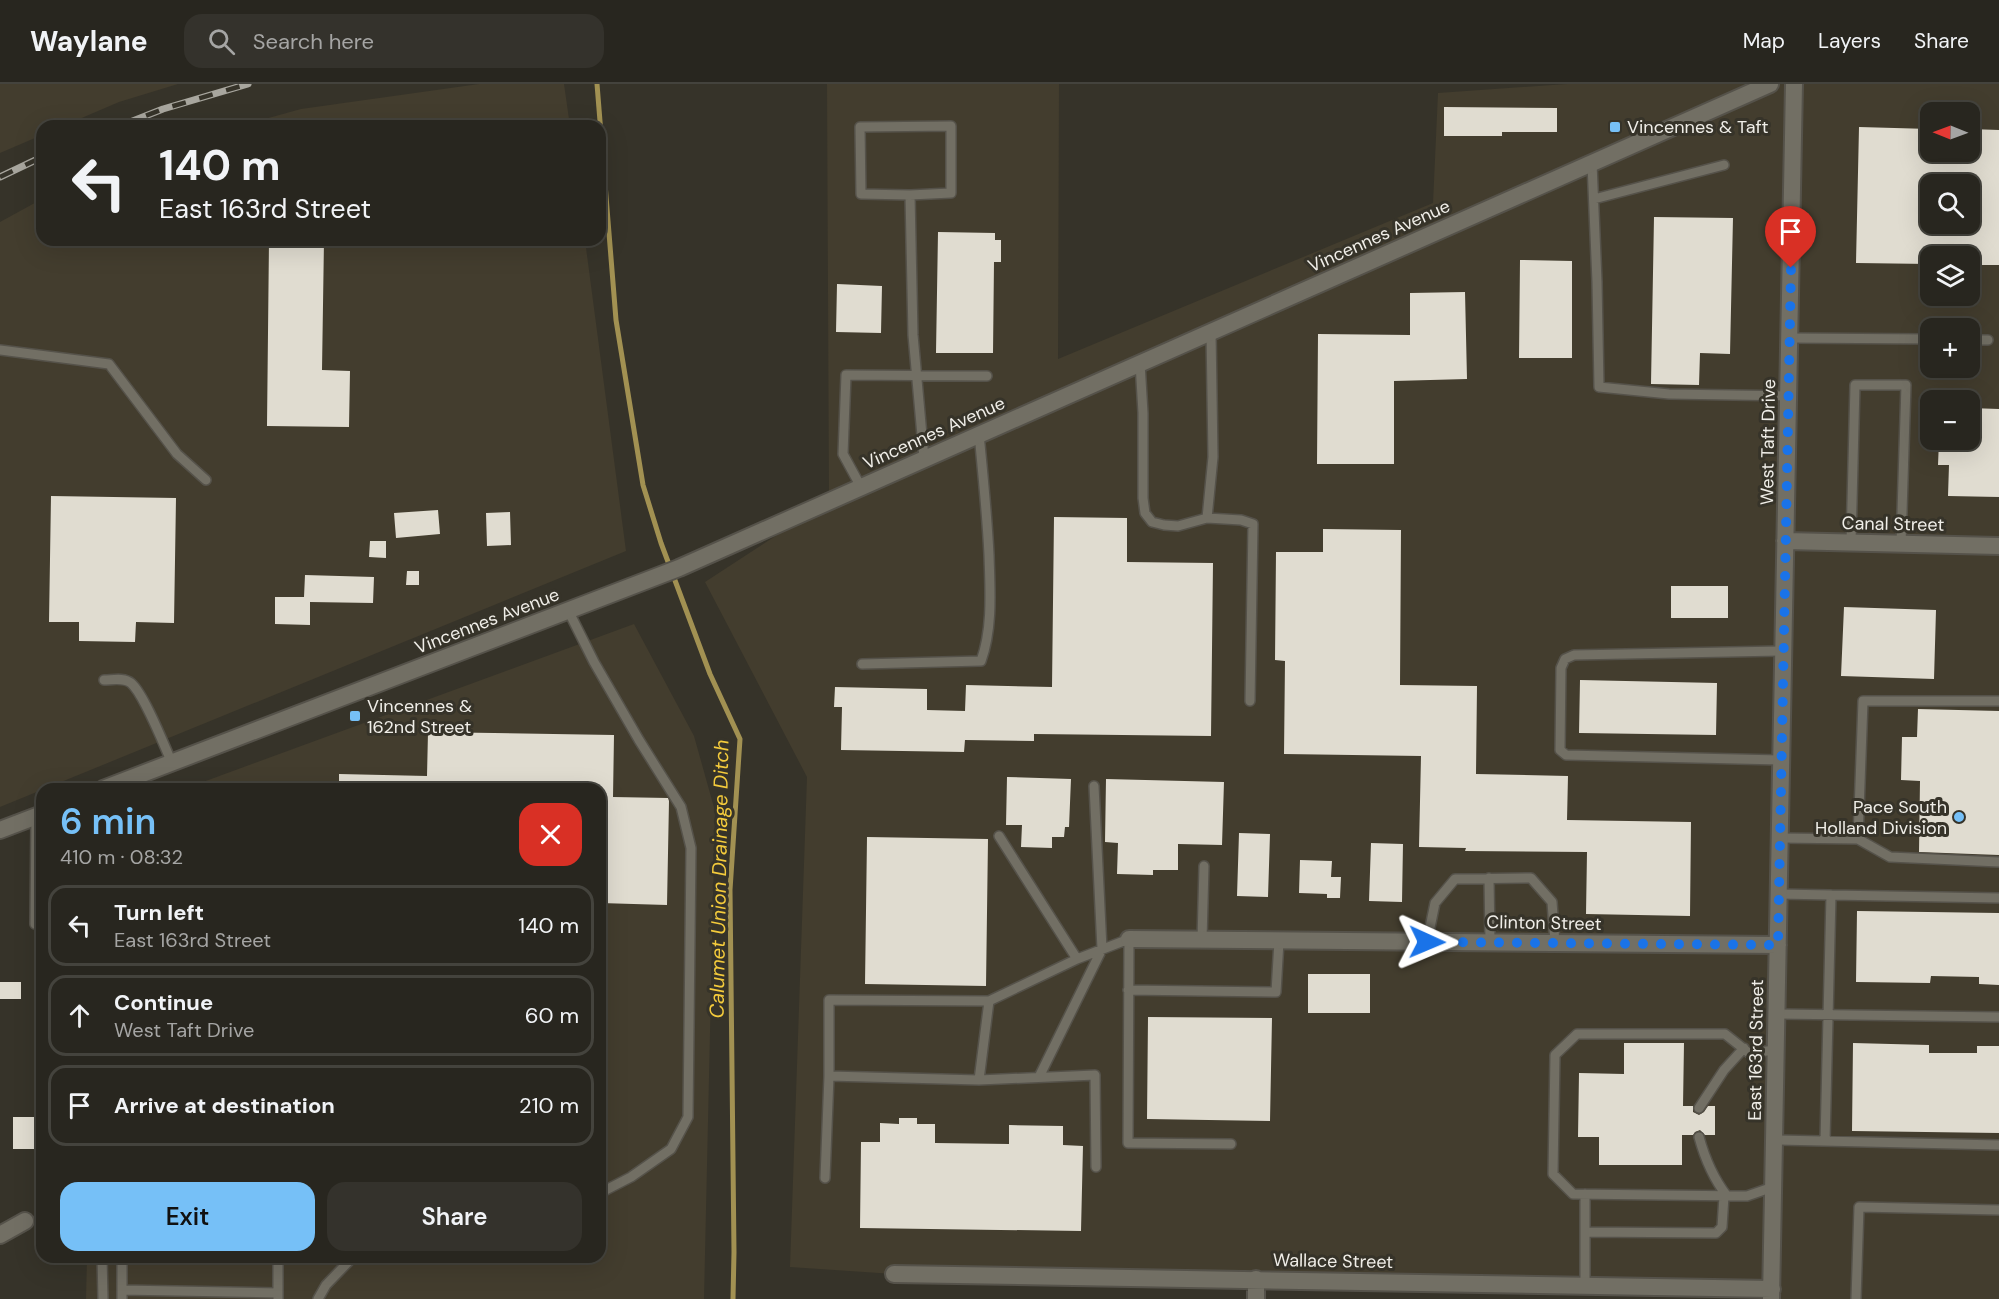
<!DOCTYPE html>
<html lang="en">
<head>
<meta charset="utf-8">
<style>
  :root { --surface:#28261f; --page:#34322c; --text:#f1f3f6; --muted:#a5a5a4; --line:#44433d; --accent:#76c0f7 }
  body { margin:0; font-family:"DM Sans",sans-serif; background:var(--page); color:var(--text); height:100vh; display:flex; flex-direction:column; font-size:22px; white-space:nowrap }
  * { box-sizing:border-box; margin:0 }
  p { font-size:20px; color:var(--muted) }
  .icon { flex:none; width:33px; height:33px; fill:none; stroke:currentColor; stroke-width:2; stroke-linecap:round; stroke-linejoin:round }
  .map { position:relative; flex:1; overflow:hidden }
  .side { position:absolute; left:36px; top:699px; width:570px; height:480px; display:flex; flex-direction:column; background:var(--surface); border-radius:18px; box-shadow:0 6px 24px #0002,0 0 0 2px var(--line) }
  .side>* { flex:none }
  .banner { position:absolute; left:36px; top:36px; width:570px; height:126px; border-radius:18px; box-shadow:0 6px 24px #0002,0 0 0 2px var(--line); background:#28261f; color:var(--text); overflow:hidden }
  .needle { width:39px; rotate:271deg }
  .controls { position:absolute; left:1920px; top:18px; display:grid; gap:12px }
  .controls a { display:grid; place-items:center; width:60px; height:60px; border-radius:12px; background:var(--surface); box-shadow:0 6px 24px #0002,0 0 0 2px var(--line); font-size:30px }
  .pin { position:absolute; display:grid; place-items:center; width:51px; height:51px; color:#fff; margin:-62px -26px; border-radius:50% 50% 50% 0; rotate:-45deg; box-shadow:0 0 6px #0007 }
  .pin .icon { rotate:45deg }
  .me { position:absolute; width:66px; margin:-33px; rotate:91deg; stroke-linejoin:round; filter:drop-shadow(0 0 4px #0008) }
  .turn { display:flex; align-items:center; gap:21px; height:126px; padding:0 24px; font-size:27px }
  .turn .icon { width:78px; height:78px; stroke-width:2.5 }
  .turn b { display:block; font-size:42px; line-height:51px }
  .round { display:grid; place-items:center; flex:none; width:63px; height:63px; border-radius:18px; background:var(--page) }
  .headline { display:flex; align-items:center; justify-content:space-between; height:102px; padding:0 24px }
  h1 { font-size:36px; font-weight:600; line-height:45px; color:var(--accent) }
  .action { display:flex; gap:12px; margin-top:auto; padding:12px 24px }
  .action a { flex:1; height:69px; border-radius:18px; background:var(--accent); color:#111; font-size:24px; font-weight:600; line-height:69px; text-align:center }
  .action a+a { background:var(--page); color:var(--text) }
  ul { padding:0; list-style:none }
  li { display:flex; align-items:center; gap:18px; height:81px; margin:0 12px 9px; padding:0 12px; border:3px solid var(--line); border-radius:18px }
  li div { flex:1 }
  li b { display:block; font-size:22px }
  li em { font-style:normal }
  header { display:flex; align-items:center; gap:36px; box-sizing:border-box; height:84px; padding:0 30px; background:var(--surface); border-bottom:2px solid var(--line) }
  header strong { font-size:28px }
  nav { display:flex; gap:33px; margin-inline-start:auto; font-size:21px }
  .search { width:420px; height:54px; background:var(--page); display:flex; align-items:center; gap:15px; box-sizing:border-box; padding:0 21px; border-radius:18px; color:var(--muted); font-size:22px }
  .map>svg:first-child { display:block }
</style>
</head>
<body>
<header>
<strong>Waylane</strong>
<div class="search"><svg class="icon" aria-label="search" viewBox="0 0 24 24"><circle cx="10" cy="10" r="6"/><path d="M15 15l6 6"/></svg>Search here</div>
<nav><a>Map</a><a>Layers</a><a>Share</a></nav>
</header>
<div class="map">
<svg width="1999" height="1215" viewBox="0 0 1999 1215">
  <rect width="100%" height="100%" fill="#363329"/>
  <path fill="#433d2e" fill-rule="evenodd" d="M0 0H178L119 18 63 42H42V51L0 69Z
    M479 0H564L570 42H240L301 25Z
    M827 0H1059L1058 275 1433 119 1438 9 1567 0H1999V1215H1771L1772 1205 894 1190 790 1183 807 693 705 498 829 417ZM1930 28H1970V68H1930ZM1930 100H1970V140H1930ZM1930 172H1970V212H1930ZM1930 244H1970V284H1930ZM1930 316H1970V356H1930Z
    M42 115V156H585L626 467 0 723V138Z
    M634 540 694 652 715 727 704 1215H86L87 1173H600V705H184Z"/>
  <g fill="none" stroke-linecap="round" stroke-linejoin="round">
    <path stroke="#a29152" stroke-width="5" d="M597 0 616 236 643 401 661 459 710 590 740 655 730 806 734 1168 733 1215"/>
  </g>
  <path fill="#e0dcd0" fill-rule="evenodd" d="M1444 23 1557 24V48H1502V52H1444Z
    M1859 43 1930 45V68H1970V45L1999 46V181H1970V172H1930V180L1856 179ZM1930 100H1970V140H1930Z
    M1654 133 1733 134 1730 270 1700 269 1699 301 1651 300Z
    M938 148 995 149V156H1001V178H994L993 269H936Z
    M269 156H324L322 286 350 287 349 343 267 342Z
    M1520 176 1572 177V274H1519Z
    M837 200 882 202 881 249 836 248Z
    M1465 208 1467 295 1394 297V380H1317L1318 250 1410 251V209Z
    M1970 324 1999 325V413L1948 412 1949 381H1938L1939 356H1970Z
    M51 412 176 414 174 539 136 538 135 558 79 557V538H49Z
    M438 426 440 450 396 454 394 429Z
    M510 428 511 461 487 462 486 429Z
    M1054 433 1127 434V478L1213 479 1211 652 1034 650V657L965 656 964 668 841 666 842 623H834L835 603 927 605V626L965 627 966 601 1052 603Z
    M1323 445 1401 446 1400 601 1477 602 1476 690 1568 692 1567 736 1691 738 1690 832 1586 830 1587 768 1465 767 1466 764 1419 763 1421 672 1284 670 1285 577 1275 576 1276 468H1323Z
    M370 457H386V474L369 473Z
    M407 487H419V501H406Z
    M305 491 374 493 373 519 310 518V541L275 540V513H304Z
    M1671 502H1728V534H1671Z
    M1844 523 1936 526 1934 595 1841 592Z
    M1580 596 1717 599 1716 651 1579 649Z
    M1918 625 1999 627V771L1919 768 1920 697 1901 696 1902 653H1917Z
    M428 648 614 651 613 713 668 714 669 717 667 821 600 819V705H339V690L427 692Z
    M1007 693 1071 695 1069 743H1065L1064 753H1052V764L1021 763 1022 741H1006Z
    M1106 695 1224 698 1222 761 1178 760V786H1153V791L1117 790 1118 759 1105 758Z
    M1239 749 1270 750 1268 813 1237 812Z
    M867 753 988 755 986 902 865 900Z
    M1371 759 1403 760 1402 818 1369 817Z
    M1300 776 1332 777 1331 793H1341L1340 814H1327V810L1299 809Z
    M1857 827 1999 829V901L1979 900V893L1931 892 1930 899 1856 898Z
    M1308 890H1370V929H1308Z
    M0 898H21V915H0Z
    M1148 933 1272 934 1270 1037 1147 1035Z
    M1624 959H1684L1683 1022H1693V1028L1699 1031 1704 1028 1708 1022H1715V1051H1705L1700 1046 1695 1048 1693 1051H1682V1081H1599V1053H1578L1579 989 1624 990Z
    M1853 959 1929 961V969H1977V962H1999V1049L1852 1047Z
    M13 1033H42V1065H13Z
    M899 1034H917V1040H935V1059L1009 1060V1041L1063 1042V1061L1083 1062 1081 1147 860 1144 861 1058H880V1039L899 1040Z"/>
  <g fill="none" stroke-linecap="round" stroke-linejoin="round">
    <g stroke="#55524a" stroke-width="12">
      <path id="service" d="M1592 79 1597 198 1599 303 1669 310 1788 312
        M910 111 951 109V42L860 43 861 110 910 111 913 251 924 374
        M1594 115 1724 81
        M1789 254 1930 255
        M1970 256H1988
        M0 266 109 280 177 370 206 396
        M1140 279 1143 329V414L1145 429 1152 438 1164 441 1178 442 1207 434 1213 373 1211 248
        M861 403 843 370 846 291 987 292
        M1207 434 1241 436 1253 440 1250 617
        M1851 458 1855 301H1906L1901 460
        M568 526 594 578 639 656 681 723 691 764 688 1033 671 1065 631 1093 600 1109
        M862 580 981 577C993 544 990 505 989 471 987 430 983 391 979 350
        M104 596C112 596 124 593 131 599 144 610 164 661 172 679
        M1781 676 1566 671 1560 666 1561 584 1565 575 1574 571 1783 567
        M999 752 1077 875
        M1780 754 1858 755 1863 617H1999
        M1858 755 1890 773 1999 778
        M1489 794 1490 858
        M1779 810 1831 811
        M35 840 36 732
        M1202 856 1204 782
        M1427 858 1435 819 1455 795 1531 794 1552 818 1555 859
        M1128 906 1276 908 1279 857
        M1776 930 1999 933
        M829 992V916L989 917
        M1039 993 1102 865 1094 702
        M979 996 989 917 1077 875 1129 855 1128 1059 1231 1060
        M1699 1024 1724 986 1744 964
        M1699 1053C1705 1075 1713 1094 1727 1112
        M1774 1056 1999 1061
        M1825 1057 1831 811 1999 814
        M825 1094 829 992 979 996 1095 991 1096 1083
        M1773 1103 1747 1112 1573 1110 1553 1090 1555 971 1577 950H1725L1749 969 1776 966
        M1585 1148 1716 1149 1722 1143 1724 1112
        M102 1173 103 1215
        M122 1173V1215
        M1585 1201V1110
        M122 1206 278 1209
        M278 1215V1173
        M318 1215 326 1201 353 1173
        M1856 1215 1859 1123 1999 1126"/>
    </g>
    <g stroke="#55524a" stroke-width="20">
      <path id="minor" d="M1785 457 1999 462
        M1129 855 1778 861
        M0 1151 25 1137
        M894 1190 1772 1205
        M1256 1195V1215
        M1771 1215 1794 0"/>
    </g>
    <g stroke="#55524a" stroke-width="20">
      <path id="tertiary" d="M103 705 679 484 1770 0
        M0 746 42 730"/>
    </g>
    <use href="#service" stroke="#726f64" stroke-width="9"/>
    <use href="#minor" stroke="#726f64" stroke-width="16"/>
    <use href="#tertiary" stroke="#726f64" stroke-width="16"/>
    <g stroke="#a8a69e" stroke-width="7">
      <path id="rail" d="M120 42 163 25 248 0
        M0 93 42 73"/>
    </g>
    <use href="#rail" stroke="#363329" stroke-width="4.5" stroke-dasharray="14" stroke-linecap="butt"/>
  </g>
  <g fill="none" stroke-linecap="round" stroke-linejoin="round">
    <path stroke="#1a73e8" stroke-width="10" stroke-dasharray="0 18" d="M1427 858 1778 861 1791 184"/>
  </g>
  <g fill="#76c0f7" stroke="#363329" stroke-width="2">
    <rect x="1609" y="37" width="12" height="12" rx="3"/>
    <rect x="349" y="626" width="12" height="12" rx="3"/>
    <circle cx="1959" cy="733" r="6"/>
  </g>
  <g text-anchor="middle" stroke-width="6" stroke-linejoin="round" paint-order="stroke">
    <g font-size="18" fill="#f0eee8" stroke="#363329" text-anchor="start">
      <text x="1627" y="49">Vincennes &amp; Taft</text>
      <text x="367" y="628">Vincennes &amp;<tspan x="367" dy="21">162nd Street</tspan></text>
      <text x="1947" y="729" text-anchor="end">Pace South<tspan x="1947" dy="21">Holland Division</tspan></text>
    </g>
    <g font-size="18" fill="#f0eee8" stroke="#363329">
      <text transform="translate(1379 152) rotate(-24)" y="6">Vincennes Avenue</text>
      <text transform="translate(934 349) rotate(-24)" y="6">Vincennes Avenue</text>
      <text transform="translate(1768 358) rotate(-89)" y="6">West Taft Drive</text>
      <text transform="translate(1893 440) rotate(1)" y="6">Canal Street</text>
      <text transform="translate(487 537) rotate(-21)" y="6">Vincennes Avenue</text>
      <text transform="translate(1544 839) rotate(1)" y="6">Clinton Street</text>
      <text transform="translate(1756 966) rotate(-89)" y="6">East 163rd Street</text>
      <text transform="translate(1333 1177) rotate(1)" y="6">Wallace Street</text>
    </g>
    <g font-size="20" font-style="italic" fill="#f4cb3c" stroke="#363329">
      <text transform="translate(719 795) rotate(-89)" y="7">Calumet Union Drainage Ditch</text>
    </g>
  </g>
</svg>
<div class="controls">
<a><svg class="needle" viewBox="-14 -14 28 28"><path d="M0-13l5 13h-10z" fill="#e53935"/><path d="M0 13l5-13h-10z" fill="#a5a5a4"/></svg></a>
<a><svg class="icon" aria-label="search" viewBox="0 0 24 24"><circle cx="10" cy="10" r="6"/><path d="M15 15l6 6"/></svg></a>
<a><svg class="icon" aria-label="layers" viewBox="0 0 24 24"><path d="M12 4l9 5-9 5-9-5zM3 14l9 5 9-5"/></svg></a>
<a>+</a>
<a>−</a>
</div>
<div class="pin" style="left:1791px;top:184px;background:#d93025"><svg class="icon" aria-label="arrive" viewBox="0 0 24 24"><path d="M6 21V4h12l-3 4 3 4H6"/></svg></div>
<svg class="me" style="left:1427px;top:858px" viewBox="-20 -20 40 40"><path d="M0-17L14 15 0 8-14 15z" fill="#1a73e8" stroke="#fff" stroke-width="4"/></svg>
<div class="banner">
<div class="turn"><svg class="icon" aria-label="left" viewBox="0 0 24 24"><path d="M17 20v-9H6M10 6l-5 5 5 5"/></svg><div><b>140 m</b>East 163rd Street</div></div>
</div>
<section class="side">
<div class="headline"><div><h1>6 min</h1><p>410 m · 08:32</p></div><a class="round" style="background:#d93025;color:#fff"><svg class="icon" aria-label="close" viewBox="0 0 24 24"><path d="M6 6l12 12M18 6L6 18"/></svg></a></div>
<ul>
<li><svg class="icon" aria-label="left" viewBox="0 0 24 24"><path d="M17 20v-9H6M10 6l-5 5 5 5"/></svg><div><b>Turn left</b><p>East 163rd Street</p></div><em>140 m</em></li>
<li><svg class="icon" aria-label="ahead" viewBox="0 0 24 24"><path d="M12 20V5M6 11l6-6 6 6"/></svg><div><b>Continue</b><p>West Taft Drive</p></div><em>60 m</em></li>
<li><svg class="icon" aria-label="arrive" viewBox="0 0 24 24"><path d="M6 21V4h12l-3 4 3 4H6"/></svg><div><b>Arrive at destination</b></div><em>210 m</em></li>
</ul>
<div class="action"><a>Exit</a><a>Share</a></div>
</section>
</div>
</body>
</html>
